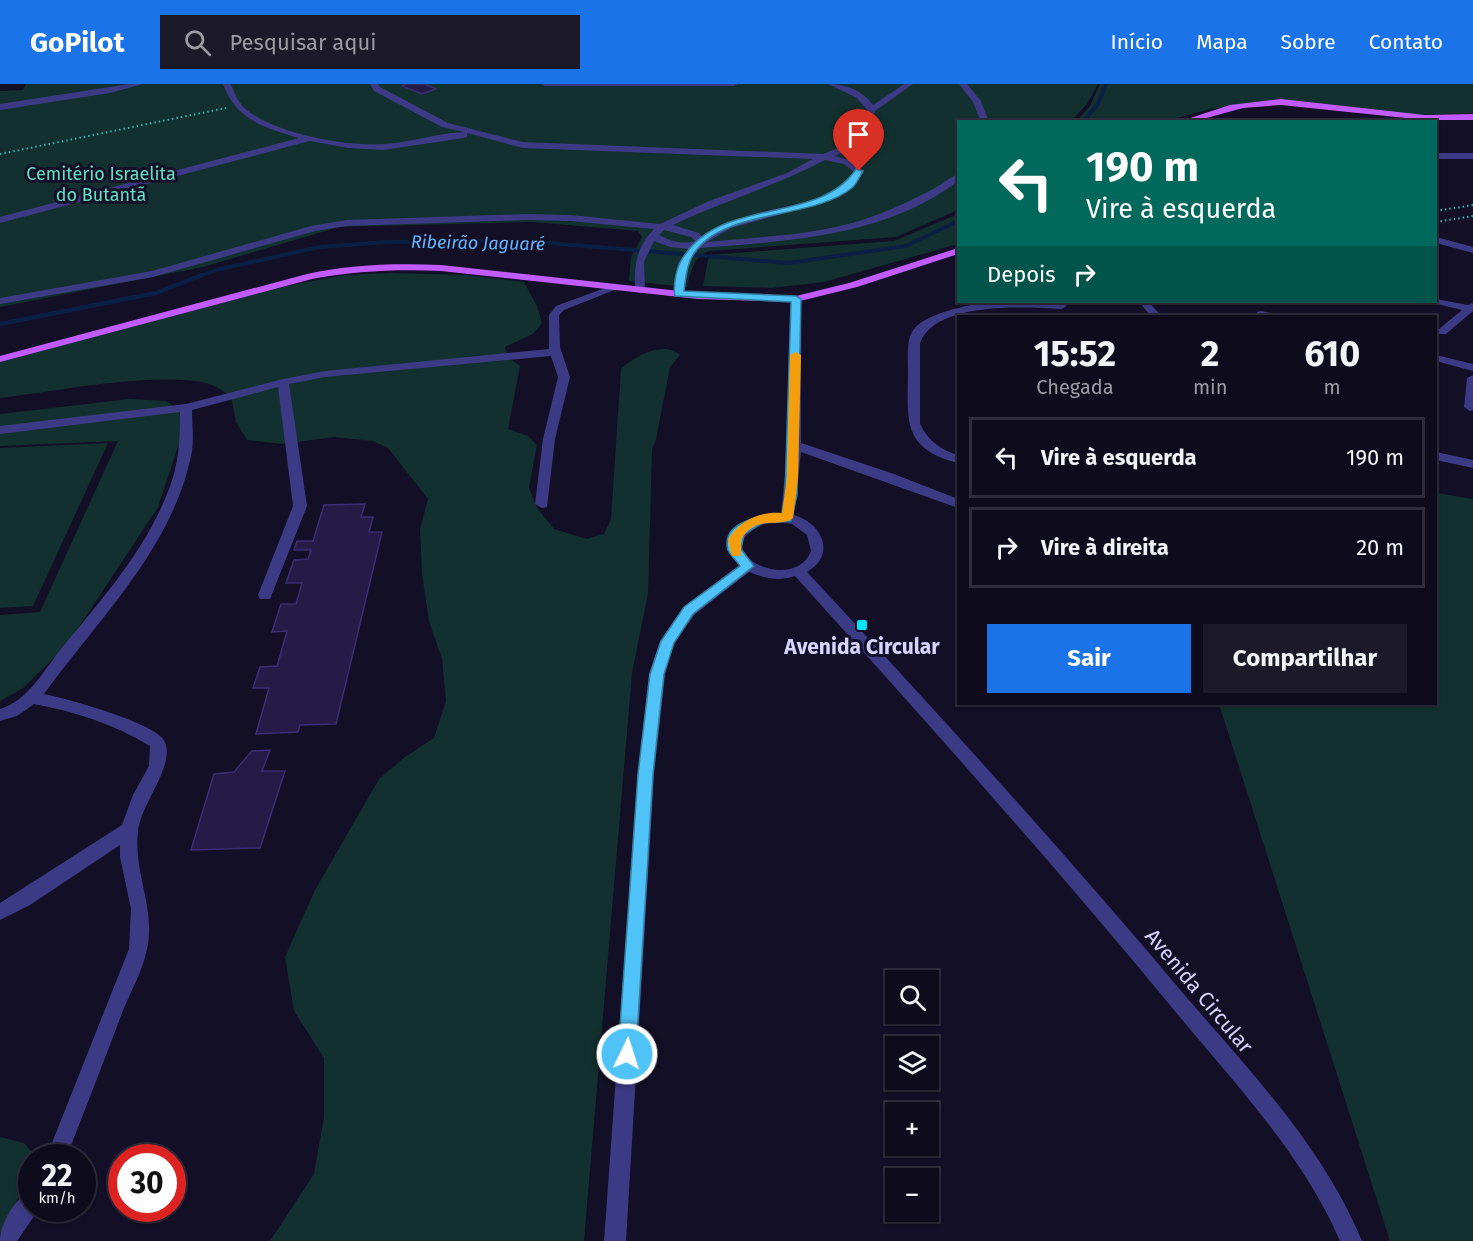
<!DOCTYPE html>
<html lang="pt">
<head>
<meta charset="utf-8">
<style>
  :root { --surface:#0e0b1c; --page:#1c1929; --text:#f1f3f6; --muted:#9b9ba3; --line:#2e2b3b; --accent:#1a73e8 }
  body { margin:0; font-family:"Fira Sans",sans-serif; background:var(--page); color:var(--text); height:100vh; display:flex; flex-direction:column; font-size:22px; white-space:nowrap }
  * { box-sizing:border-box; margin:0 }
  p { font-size:20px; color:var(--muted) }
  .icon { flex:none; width:33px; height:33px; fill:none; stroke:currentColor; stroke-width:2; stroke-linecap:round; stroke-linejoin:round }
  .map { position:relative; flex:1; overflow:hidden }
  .details { position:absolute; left:957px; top:231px; width:480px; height:390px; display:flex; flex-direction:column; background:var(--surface); border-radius:0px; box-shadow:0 2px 4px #0004,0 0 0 2px var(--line) }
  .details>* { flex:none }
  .banner { position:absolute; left:957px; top:36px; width:480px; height:183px; border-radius:0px; box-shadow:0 2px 4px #0004,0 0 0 2px var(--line); background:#00695c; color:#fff; overflow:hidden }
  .tools { position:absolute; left:885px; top:886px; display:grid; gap:12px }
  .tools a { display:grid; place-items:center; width:54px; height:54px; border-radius:0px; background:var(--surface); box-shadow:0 2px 4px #0004,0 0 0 2px var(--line); font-size:30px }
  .speed { position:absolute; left:18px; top:1060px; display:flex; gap:12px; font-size:30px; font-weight:700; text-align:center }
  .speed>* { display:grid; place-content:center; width:78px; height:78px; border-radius:50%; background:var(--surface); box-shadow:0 2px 4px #0004,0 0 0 2px var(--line); line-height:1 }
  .speed small { font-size:15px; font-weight:400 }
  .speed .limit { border:9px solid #d22; background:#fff; color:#111 }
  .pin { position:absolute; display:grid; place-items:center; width:51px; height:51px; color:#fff; margin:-62px -26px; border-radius:50% 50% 50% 0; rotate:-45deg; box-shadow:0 0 6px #0007 }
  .pin .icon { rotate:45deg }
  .me { position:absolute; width:66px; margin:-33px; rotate:4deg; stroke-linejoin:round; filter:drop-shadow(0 0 4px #0008) }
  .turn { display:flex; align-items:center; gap:21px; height:126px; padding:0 30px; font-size:27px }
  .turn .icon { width:78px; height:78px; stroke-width:2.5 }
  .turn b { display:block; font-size:42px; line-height:51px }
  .then { display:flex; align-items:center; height:57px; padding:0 30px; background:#0003; gap:12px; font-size:22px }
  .eta { display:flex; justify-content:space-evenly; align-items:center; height:102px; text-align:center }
  .eta b { font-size:36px; font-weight:700; line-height:42px }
  .cta { display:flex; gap:12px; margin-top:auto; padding:12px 30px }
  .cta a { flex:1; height:69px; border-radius:0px; background:var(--accent); color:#fff; font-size:24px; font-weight:700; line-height:69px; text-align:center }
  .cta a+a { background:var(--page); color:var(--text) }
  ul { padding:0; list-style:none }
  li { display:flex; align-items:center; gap:18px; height:81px; margin:0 12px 9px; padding:0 18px; border:3px solid var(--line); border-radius:0px }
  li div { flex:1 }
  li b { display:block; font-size:22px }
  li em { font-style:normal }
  header { display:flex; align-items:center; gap:36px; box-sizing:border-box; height:84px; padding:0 30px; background:var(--accent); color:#fff }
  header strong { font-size:28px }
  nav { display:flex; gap:33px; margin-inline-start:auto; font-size:21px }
  .search { width:420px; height:54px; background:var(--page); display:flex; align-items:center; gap:15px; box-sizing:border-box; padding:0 21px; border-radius:0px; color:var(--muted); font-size:22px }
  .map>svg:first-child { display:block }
</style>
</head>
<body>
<header>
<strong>GoPilot</strong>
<div class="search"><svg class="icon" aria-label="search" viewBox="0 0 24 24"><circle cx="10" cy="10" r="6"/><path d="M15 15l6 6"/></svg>Pesquisar aqui</div>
<nav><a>Início</a><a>Mapa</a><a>Sobre</a><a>Contato</a></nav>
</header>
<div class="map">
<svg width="1473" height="1157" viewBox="0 0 1473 1157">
  <rect width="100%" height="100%" fill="#130f26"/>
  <path fill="#12302f" d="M26 0H1098L1087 20 1071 37 958 38V126L896 153 710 167C694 171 690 189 687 203L629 197 631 173 642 153 638 147 532 138 339 143 203 183 0 223V7L23 6Z
    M1100 0H1473V29L1404 31 1338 23 1262 20 1210 25 1166 37 1076 38 1090 22Z
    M958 130V160L824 198 772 204 703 202 709 171 894 157Z
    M392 189 465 191 524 198 537 222 542 239 533 250 505 263 508 273 520 282 508 345 528 352 537 361 529 404 537 424 554 445 587 455 604 450 611 435 621 285C634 273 663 256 680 271L670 283 656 355 652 366 648 510 632 589 584 1157H270L314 1090 324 1033V974L294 927 285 873 315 806 379 695 405 673 434 654 446 617 442 575 429 537 422 490 420 445 428 415 388 364 373 357 334 353 282 360 247 356 236 338 231 312C222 306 213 300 202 298 145 289 59 307 0 314V277L287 202 344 191Z
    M130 315 166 317 180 326 181 354 158 423 67 561 23 604 0 617V531L40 528 118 357 0 362V330Z
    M108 359 33 522 0 524V364Z
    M1436 409 1473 415V1157H1390L1219 620H1436Z
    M0 1053 24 1059 37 1074H32L31 1088 0 1151Z"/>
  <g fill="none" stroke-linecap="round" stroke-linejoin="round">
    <path stroke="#0a1f44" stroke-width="4" d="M1083 38 1098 20 1106 0
      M198 193 216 186 320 163 387 158 525 157 789 179 906 162 958 137"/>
    <path stroke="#0a1f44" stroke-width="4.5" d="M0 240 156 209 202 191"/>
  </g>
  <path fill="#241b47" stroke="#3b2d73" stroke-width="1.5" d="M406 0H425L436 5 422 10 402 2Z
    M365 420 361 433H373L369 448H382L336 640 300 641 298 648 256 650 269 604H253L260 583 277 582 287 547 272 548 281 520H296L302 499H286L294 476 308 475 311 466H294L297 457H313L324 421Z
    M270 666 262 687H285L260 764 191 766 214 690 234 688 252 667Z"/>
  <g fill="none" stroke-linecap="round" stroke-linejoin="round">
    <path stroke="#2fb8b0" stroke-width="2" stroke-dasharray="1.5 3" stroke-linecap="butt" d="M0 70 226 24
      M1436 127 1473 121
      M1436 138 1473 132"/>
    <path fill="#3d3a85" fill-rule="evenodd" d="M129 0H143L110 9 0 26V20Z
      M223 0H231C235 11 239 20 248 27 280 51 347 63 386 60 412 58 437 49 464 48L442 43 374 7 370 0H378L380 3 448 39 523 58 823 70C852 59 860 58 867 26L857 14 828 0C846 0 862 6 873 21L904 0H913L875 27C869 58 862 62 834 72L850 76 864 87 851 105 829 117 731 144 707 158C762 152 818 152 871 133 893 125 914 115 935 104 943 100 950 93 958 90V97C885 153 787 157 700 164L688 179 684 210 679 213 674 210 678 179 689 165 670 163 654 157 644 178 645 206 640 209 635 206C634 181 636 164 654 145L570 137 527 136 347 142 315 147 153 193 0 220V214L152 187 311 142 347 136 527 130 570 131 660 140 709 117 787 89 813 75 523 64 467 49V53L464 54 383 66 348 64 310 57 0 139V133L299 54C265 44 236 36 223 0ZM825 76 844 80 854 88C834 118 791 120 758 129 738 135 720 143 702 153L699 149 673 141C723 117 776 102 825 76ZM664 146 691 153 695 157C683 161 670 157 659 151Z
      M541 0H738L734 2H545Z
      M959 0H967L981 17 989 38H981L973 18Z
      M1436 69H1473V75H1436Z
      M1436 153 1473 163V169L1436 159Z
      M613 201 622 203 564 226 559 231 560 263 570 293 555 355 547 423 542 424 535 420 543 355 558 293 551 272 325 293 289 300 307 422 270 515H260L258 511 293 422 278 303 192 326C192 339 194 354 192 367 174 463 99 534 44 610 64 614 158 639 165 658 175 683 140 720 138 748 133 787 156 825 147 865 143 886 130 909 122 929 104 977 85 1026 66 1074H46L129 865 131 825 120 773V761L30 821 0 836V819L122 741 133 711 149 682 150 662C114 640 76 628 34 620L17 632 0 637V625C28 617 44 586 61 565 102 515 146 466 169 405 179 380 180 355 180 328L0 350V342L186 320 283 295 325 287 549 265V231L556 222Z
      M796 212 801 215V359L894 390 958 415V424L801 368 794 431C822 439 837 471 807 488 935 626 1061 764 1182 908 1249 986 1322 1061 1362 1157H1340C1302 1069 1234 999 1174 926 1052 778 924 635 795 492 778 498 764 494 749 488L694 531 674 559 665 590 654 690 626 1157H604L638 690 649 590 660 557 684 523 739 481 729 462C734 438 757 428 781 429L789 353 791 215ZM773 437 792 440 807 451 811 467C793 514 693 462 773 437Z
      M1436 215 1468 221 1473 219V227L1446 250H1438V246L1462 226 1429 218H1436Z
      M988 218C1005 217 1055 213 1067 222L1062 225C1025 223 936 217 920 259V340C928 357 941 366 958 371V379C900 364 908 334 908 285 908 273 906 255 914 245 927 229 968 221 988 218Z
      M1139 218H1149L1161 232H1151Z
      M1261 227 1275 230 1276 232H1257V228Z
      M1436 271 1473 280V287L1436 277Z
      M1473 291V326L1470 327 1464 323 1467 294Z
      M1436 368 1473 376V384L1436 376Z
      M32 1107V1125H39L17 1157H0C0 1140 15 1113 32 1107Z"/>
    <path fill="#c25bff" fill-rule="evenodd" d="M1281 15 1425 31 1473 30V36H1425L1281 21 1243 24 1192 38H1178L1230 21Z
      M958 164V170L857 203 796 218 698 215 441 187C397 185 355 187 312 195L0 278V272L307 190C351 180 396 179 441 181L698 209 796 212 849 199Z"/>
  </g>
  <path fill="#4fc3f7" stroke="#337fa1" stroke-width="1.5" d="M856 85 863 87C860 92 857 99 853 103 816 135 731 125 698 164 687 176 686 192 684 207L796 212 801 215 797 411 791 437 762 439 744 450 741 465 754 482 693 530 674 559 664 590 653 690 636 970 634 976 627 979 621 976 618 970 638 690 650 590 661 557 684 523 740 482C737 477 730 471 728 466 720 437 764 431 782 430L785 411 791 218 675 212C673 202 676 186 681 177 717 111 819 142 856 85Z"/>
  <path fill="#f59e0b" d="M795 268 801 271 798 394 793 434C781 445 755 429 741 456V472H732L728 456C739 437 760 427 782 429L787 394 790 271Z"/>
  <rect fill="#00e5ff" stroke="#130f26" stroke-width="2" x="856" y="535" width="12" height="12" rx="3"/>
  <g text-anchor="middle" stroke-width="6" stroke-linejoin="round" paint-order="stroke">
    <g font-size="18" fill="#5fe0c0" stroke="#130f26">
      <text x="101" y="96">Cemitério Israelita<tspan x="101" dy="21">do Butantã</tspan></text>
    </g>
    <g font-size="18" font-style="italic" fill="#62b6ff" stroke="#130f26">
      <text transform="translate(478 159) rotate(1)" y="6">Ribeirão Jaguaré</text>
    </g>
    <g font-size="21" font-weight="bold" fill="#d9d4ff" stroke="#130f26">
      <text x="862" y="570">Avenida Circular</text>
    </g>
    <g font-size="21" fill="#d9d4ff" stroke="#130f26">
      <text transform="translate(1199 907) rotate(50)" y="7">Avenida Circular</text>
    </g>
  </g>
</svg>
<div class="tools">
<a><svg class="icon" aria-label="search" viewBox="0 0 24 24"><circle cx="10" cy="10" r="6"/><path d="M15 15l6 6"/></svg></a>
<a><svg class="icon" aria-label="layers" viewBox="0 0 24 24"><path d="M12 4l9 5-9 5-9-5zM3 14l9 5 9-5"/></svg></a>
<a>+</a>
<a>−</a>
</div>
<div class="speed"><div>22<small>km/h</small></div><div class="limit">30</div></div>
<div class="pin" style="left:859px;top:87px;background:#d93025"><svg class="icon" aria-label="arrive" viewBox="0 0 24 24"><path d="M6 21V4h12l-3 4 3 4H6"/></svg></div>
<svg class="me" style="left:627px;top:970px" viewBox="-20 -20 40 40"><circle r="17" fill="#4fc3f7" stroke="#fff" stroke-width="3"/><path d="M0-11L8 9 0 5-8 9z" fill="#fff"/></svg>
<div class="banner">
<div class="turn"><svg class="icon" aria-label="left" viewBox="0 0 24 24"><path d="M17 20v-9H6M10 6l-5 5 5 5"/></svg><div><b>190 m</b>Vire à esquerda</div></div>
<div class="then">Depois<svg class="icon" aria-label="right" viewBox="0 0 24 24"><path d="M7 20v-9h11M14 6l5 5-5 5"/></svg></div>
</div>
<section class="details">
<div class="eta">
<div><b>15:52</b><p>Chegada</p></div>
<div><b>2</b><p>min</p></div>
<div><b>610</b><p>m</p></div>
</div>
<ul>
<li><svg class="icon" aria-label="left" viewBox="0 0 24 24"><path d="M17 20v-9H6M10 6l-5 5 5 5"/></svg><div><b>Vire à esquerda</b></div><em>190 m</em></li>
<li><svg class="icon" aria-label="right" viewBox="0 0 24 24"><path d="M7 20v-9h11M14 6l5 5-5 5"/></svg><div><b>Vire à direita</b></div><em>20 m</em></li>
</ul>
<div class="cta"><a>Sair</a><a>Compartilhar</a></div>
</section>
</div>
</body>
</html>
